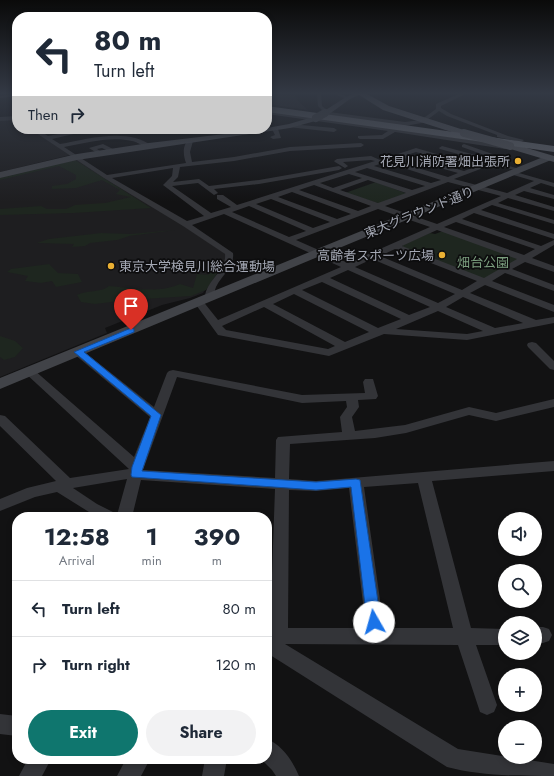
<!DOCTYPE html>
<html lang="en">
<head>
<meta charset="utf-8">
<style>
  :root { --surface:#fff; --page:#f2f2f3; --text:#1f2937; --muted:#747a83; --line:#e0e1e3; --accent:#0f766e }
  body { margin:0; font-family:Jost,"Noto Sans JP",sans-serif; background:var(--page); color:var(--text); height:100vh; display:flex; flex-direction:column; font-size:15px; white-space:nowrap }
  * { box-sizing:border-box; margin:0 }
  p { font-size:13px; color:var(--muted) }
  .icon { flex:none; width:22px; height:22px; fill:none; stroke:currentColor; stroke-width:2; stroke-linecap:round; stroke-linejoin:round }
  .map { position:relative; flex:1; overflow:hidden }
  .panel { position:absolute; left:12px; top:512px; width:260px; height:252px; display:flex; flex-direction:column; background:var(--surface); border-radius:16px; box-shadow:0 2px 6px #0003 }
  .panel>* { flex:none }
  .guide { position:absolute; left:12px; top:12px; width:260px; height:122px; border-radius:16px; box-shadow:0 2px 6px #0003; background:#fff; color:var(--text); overflow:hidden }
  .controls { position:absolute; left:498px; top:512px; display:grid; gap:8px }
  .controls a { display:grid; place-items:center; width:44px; height:44px; border-radius:50%; background:var(--surface); box-shadow:0 2px 6px #0003; font-size:20px }
  .pin { position:absolute; display:grid; place-items:center; width:34px; height:34px; color:#fff; margin:-41px -17px; border-radius:50% 50% 50% 0; rotate:-45deg; box-shadow:0 0 4px #0007 }
  .pin .icon { rotate:45deg }
  .me { position:absolute; width:44px; margin:-22px; rotate:353deg; stroke-linejoin:round; filter:drop-shadow(0 0 3px #0008) }
  .turn { display:flex; align-items:center; gap:14px; height:84px; padding:0 16px; font-size:18px }
  .turn .icon { width:52px; height:52px; stroke-width:2.5 }
  .turn b { display:block; font-size:28px; line-height:34px }
  .then { display:flex; align-items:center; height:38px; padding:0 16px; background:#0003; gap:8px; font-size:15px }
  .eta { display:flex; justify-content:space-evenly; align-items:center; height:68px; text-align:center }
  .eta b { font-size:24px; font-weight:700; line-height:28px }
  .cta { display:flex; gap:8px; margin-top:auto; padding:8px 16px }
  .cta a { flex:1; height:46px; border-radius:24px; background:var(--accent); color:#fff; font-size:16px; font-weight:700; line-height:46px; text-align:center }
  .cta a+a { background:var(--page); color:var(--text) }
  ul { padding:0; list-style:none }
  li { display:flex; align-items:center; gap:12px; height:56px; padding:0 16px; border-top:1px solid var(--line) }
  li div { flex:1 }
  li b { display:block; font-size:15px }
  li em { font-style:normal }
  .map>svg:first-child { display:block }
</style>
</head>
<body>
<div class="map">
<svg width="554" height="776" viewBox="0 0 554 776">
  <rect width="100%" height="100%" fill="#121213"/>
  <path fill="#1e1e20" d="M267 93H293L298 99 297 100 308 110 267 104Z
    M13 118 17 121V129H30L70 155 0 172V120Z
    M72 160H78L170 216 224 253 227 256 224 264 203 293 190 298 162 305 105 328 107 333 0 377V177Z"/>
  <path fill="#1e261f" d="M75 160 151 208 74 213 0 215V209L41 206 47 209H66L75 205 105 203 131 197 116 194 120 190 102 180 76 188 52 189V186L67 184 76 179V175L59 166 0 180V178Z
    M376 182 408 194 381 204 345 193Z
    M175 230 129 236 117 240 90 243 85 246 72 247 74 244 37 243 49 239 101 233 131 234Z
    M443 231 517 258 518 260 486 278H480L403 247V245L430 233 435 234Z
    M220 261 224 263 206 290 191 296 128 300 95 304 81 302 77 295C86 290 101 293 109 286 133 288 156 294 180 284L193 288 197 274 208 275 212 270 210 266Z
    M49 264 58 273 78 274 82 282 56 287 52 281 41 283 25 281 28 276 7 272 11 269Z
    M0 336 15 341 23 348 15 357 4 360 0 357Z"/>
  <g fill="none" stroke-linecap="round" stroke-linejoin="round">
    <path fill="#333438" fill-rule="evenodd" d="M317 93H321L322 106 329 112 405 122 421 120 436 109V104L461 93H467L441 106V108L451 114 508 136 524 140 521 142 497 137V135L447 116 439 111 427 120V122L405 126 327 115 318 106Z
      M332 93H339L350 98 346 99Z
      M17 94V96L0 98V96Z
      M267 110 505 145 508 147 505 149 395 132 383 139H360L358 138V136L382 135 388 131 267 114Z
      M17 116V120L0 121V117Z
      M290 124 334 128 337 130 334 132 288 127V125Z
      M275 127 278 129 281 138 273 139 270 137 275 135 272 129Z
      M30 129H37L48 136 79 130 82 132 52 139 60 144C87 139 128 127 152 146 146 150 139 142 132 141 110 136 86 143 64 147L107 175 186 163C183 155 182 144 190 139L193 141 190 152 192 162 234 157 290 147 361 143 364 145 361 147 290 151 234 161 180 167 178 177 173 182 199 179 209 186 259 180 339 166 342 168 339 170 259 184 214 189 218 193 214 195 198 183 172 186 211 213 231 207 217 199V195H223L237 205 375 161 371 160 343 162 348 166 345 168 335 162 334 161 337 159 371 156 380 160 416 148 478 166 487 162 440 149 439 148 442 146 490 159 493 158 462 147V145L464 144 501 157V159L494 162 520 169V171L491 165 454 179 507 193 534 181 510 174 509 173 512 171 554 183V187L541 183 530 188 554 195V199L524 191 515 195 554 207V211L508 198 498 203 554 220V224L492 205 481 210 554 234V239L474 213 462 219 541 246 554 240V245L532 258 554 266V272L525 262 512 269 554 285V291L505 273 492 281 554 305V312L485 285 470 293 536 320 554 317V323L467 340 384 334 329 356 218 335 194 302 196 300H202L218 320 341 267 224 214 192 225 233 253C235 267 222 275 216 287 214 291 215 295 213 299H207L205 297C206 280 227 271 225 254L183 226 104 178ZM416 152 472 168 464 171 407 155ZM401 157 458 173 448 177 391 160ZM385 162 441 180 431 183 374 166ZM173 168 172 176 163 185 204 216 187 221 112 178ZM367 168 425 186 412 190 355 172ZM349 174 362 178 333 188 320 183ZM368 180 406 193 378 203 340 190ZM448 182 501 196 437 224 385 206ZM314 185 371 206 358 211 299 190ZM292 192 351 214 337 219 278 197ZM271 199 330 222 313 228 256 204ZM249 206 306 231 289 237 232 212ZM378 209 430 227 348 263 296 240ZM456 222 535 249 524 255 444 227ZM437 230 517 259 484 278 402 246ZM395 249 477 281 462 290 380 256ZM372 259 455 294 438 303 355 267ZM348 270 430 307 409 315 330 278ZM322 282 401 319 378 328 302 290ZM294 294 369 332 345 342 273 304ZM463 297 523 323 495 328 446 307ZM264 307 335 346 328 349 226 330 222 326ZM438 311 483 331 467 334 396 329Z
      M178 129H210L207 131 185 133Z
      M230 129H238L248 134 243 135Z
      M103 144 115 150 116 151 113 153 102 148 97 149 103 153 100 155 89 148Z
      M532 342 536 343 554 361V370L550 369 528 347 527 345 528 343Z
      M78 349 82 350 154 407 167 373 169 371 173 370 302 395 365 393 363 382 365 379H373L378 396 376 399 358 400 359 407 352 417 355 431 405 425 469 407 496 413 554 399V407L496 421 469 415 406 433 375 438 290 444 289 479 316 481 554 461V471L432 481 471 628 505 629V645H476L497 705 494 712 487 715 480 712 458 645 285 644 458 749 554 764V776C519 776 480 776 447 767L267 653V631H270L275 489 141 480 132 517H97L57 492 35 497 0 511V499L27 488 56 481 0 426V415L5 416 70 478 129 469 24 372 26 370H34L134 457 150 417 74 354 72 352ZM177 377 302 403 346 401 347 407 340 417 342 432 278 437 276 440 275 478 143 470ZM127 479 117 515 115 513 97 504 73 488ZM418 483 453 628H384L364 487ZM349 488 366 628H288L289 490 316 491Z
      M535 627H543L549 629 552 635 549 641 543 643H535Z
      M0 714 17 716V736L0 734Z
      M267 739C283 746 292 760 299 776H276L272 770 261 759H267Z
      M28 759H51L42 776H19Z
      M126 759H150L141 776H117Z
      M205 759H227L224 776H202Z"/>
    <path fill="#414348" fill-rule="evenodd" d="M354 93H363L350 99 328 115H322L321 113 346 97Z
      M316 116 320 118 319 120 290 128 77 160 0 178V172L77 154 149 143 267 129V128L289 124Z
      M548 155 551 156 552 158 551 160 0 389V378Z"/>
    <path fill="#4f5157" fill-rule="evenodd" d="M356 93H365L389 106 467 131 468 133 467 135H461L383 110Z
      M510 143 554 156V162L507 148 505 146 507 144Z"/>
    <path fill="#5f6269" fill-rule="evenodd" d="M267 106 554 146V152L267 112Z"/>
    <path stroke="#414348" stroke-width="8" d="M316 118 325 113"/>
    <path stroke="#4f5157" stroke-width="8" d="M464 133 510 146"/>
  </g>
  <linearGradient id="sky" x2="0" y2="1"><stop stop-color="#0a0a0a"/><stop offset="0.46" stop-color="#333944"/><stop offset="1" stop-color="#333944" stop-opacity="0"/></linearGradient>
  <rect width="554" height="202" fill="url(#sky)"/>
  <path fill="#1a73e8" stroke="#114b97" d="M131 328 134 329V332L84 352 161 415 142 471 316 482 356 479 360 480 381 622 379 626 374 628 369 626 367 622 351 487 316 490 132 477 131 475 132 467 151 416 74 352Z"/>
  <g fill="#eab033" stroke="#0d0d0e" stroke-width="1.5">
    <circle cx="518" cy="161" r="4"/>
    <circle cx="442" cy="255" r="4"/>
    <circle cx="111" cy="266" r="4"/>
  </g>
  <g text-anchor="middle" stroke-width="3.5" stroke-linejoin="round" paint-order="stroke">
    <g font-size="13" fill="#a4a8b4" stroke="#0d0d0e" text-anchor="end">
      <text x="510" y="166">花見川消防署畑出張所</text>
      <text x="434" y="260">高齢者スポーツ広場</text>
      <text x="119" y="271" text-anchor="start">東京大学検見川総合運動場</text>
    </g>
    <g font-size="13" fill="#a4a8b4" stroke="#0d0d0e">
      <text transform="translate(419 212) rotate(-22)" y="5">東大グラウンド通り</text>
    </g>
    <g font-size="13" fill="#7b9e7e" stroke="#0d0d0e">
      <text x="483" y="267">畑台公園</text>
    </g>
  </g>
</svg>
<div class="controls">
<a><svg class="icon" aria-label="sound" viewBox="0 0 24 24"><path d="M4 9h4l5-4v14l-5-4H4zM17 9q2 3 0 6"/></svg></a>
<a><svg class="icon" aria-label="search" viewBox="0 0 24 24"><circle cx="10" cy="10" r="6"/><path d="M15 15l6 6"/></svg></a>
<a><svg class="icon" aria-label="layers" viewBox="0 0 24 24"><path d="M12 4l9 5-9 5-9-5zM3 14l9 5 9-5"/></svg></a>
<a>+</a>
<a>−</a>
</div>
<div class="pin" style="left:131px;top:330px;background:#d93025"><svg class="icon" aria-label="arrive" viewBox="0 0 24 24"><path d="M6 21V4h12l-3 4 3 4H6"/></svg></div>
<svg class="me" style="left:374px;top:622px" viewBox="-20 -20 40 40"><circle r="19" fill="#fff"/><path d="M0-13L10 11 0 6-10 11z" fill="#1a73e8"/></svg>
<div class="guide">
<div class="turn"><svg class="icon" aria-label="left" viewBox="0 0 24 24"><path d="M17 20v-9H6M10 6l-5 5 5 5"/></svg><div><b>80 m</b>Turn left</div></div>
<div class="then">Then<svg class="icon" aria-label="right" viewBox="0 0 24 24"><path d="M7 20v-9h11M14 6l5 5-5 5"/></svg></div>
</div>
<section class="panel">
<div class="eta">
<div><b>12:58</b><p>Arrival</p></div>
<div><b>1</b><p>min</p></div>
<div><b>390</b><p>m</p></div>
</div>
<ul>
<li><svg class="icon" aria-label="left" viewBox="0 0 24 24"><path d="M17 20v-9H6M10 6l-5 5 5 5"/></svg><div><b>Turn left</b></div><em>80 m</em></li>
<li><svg class="icon" aria-label="right" viewBox="0 0 24 24"><path d="M7 20v-9h11M14 6l5 5-5 5"/></svg><div><b>Turn right</b></div><em>120 m</em></li>
</ul>
<div class="cta"><a>Exit</a><a>Share</a></div>
</section>
</div>
</body>
</html>
